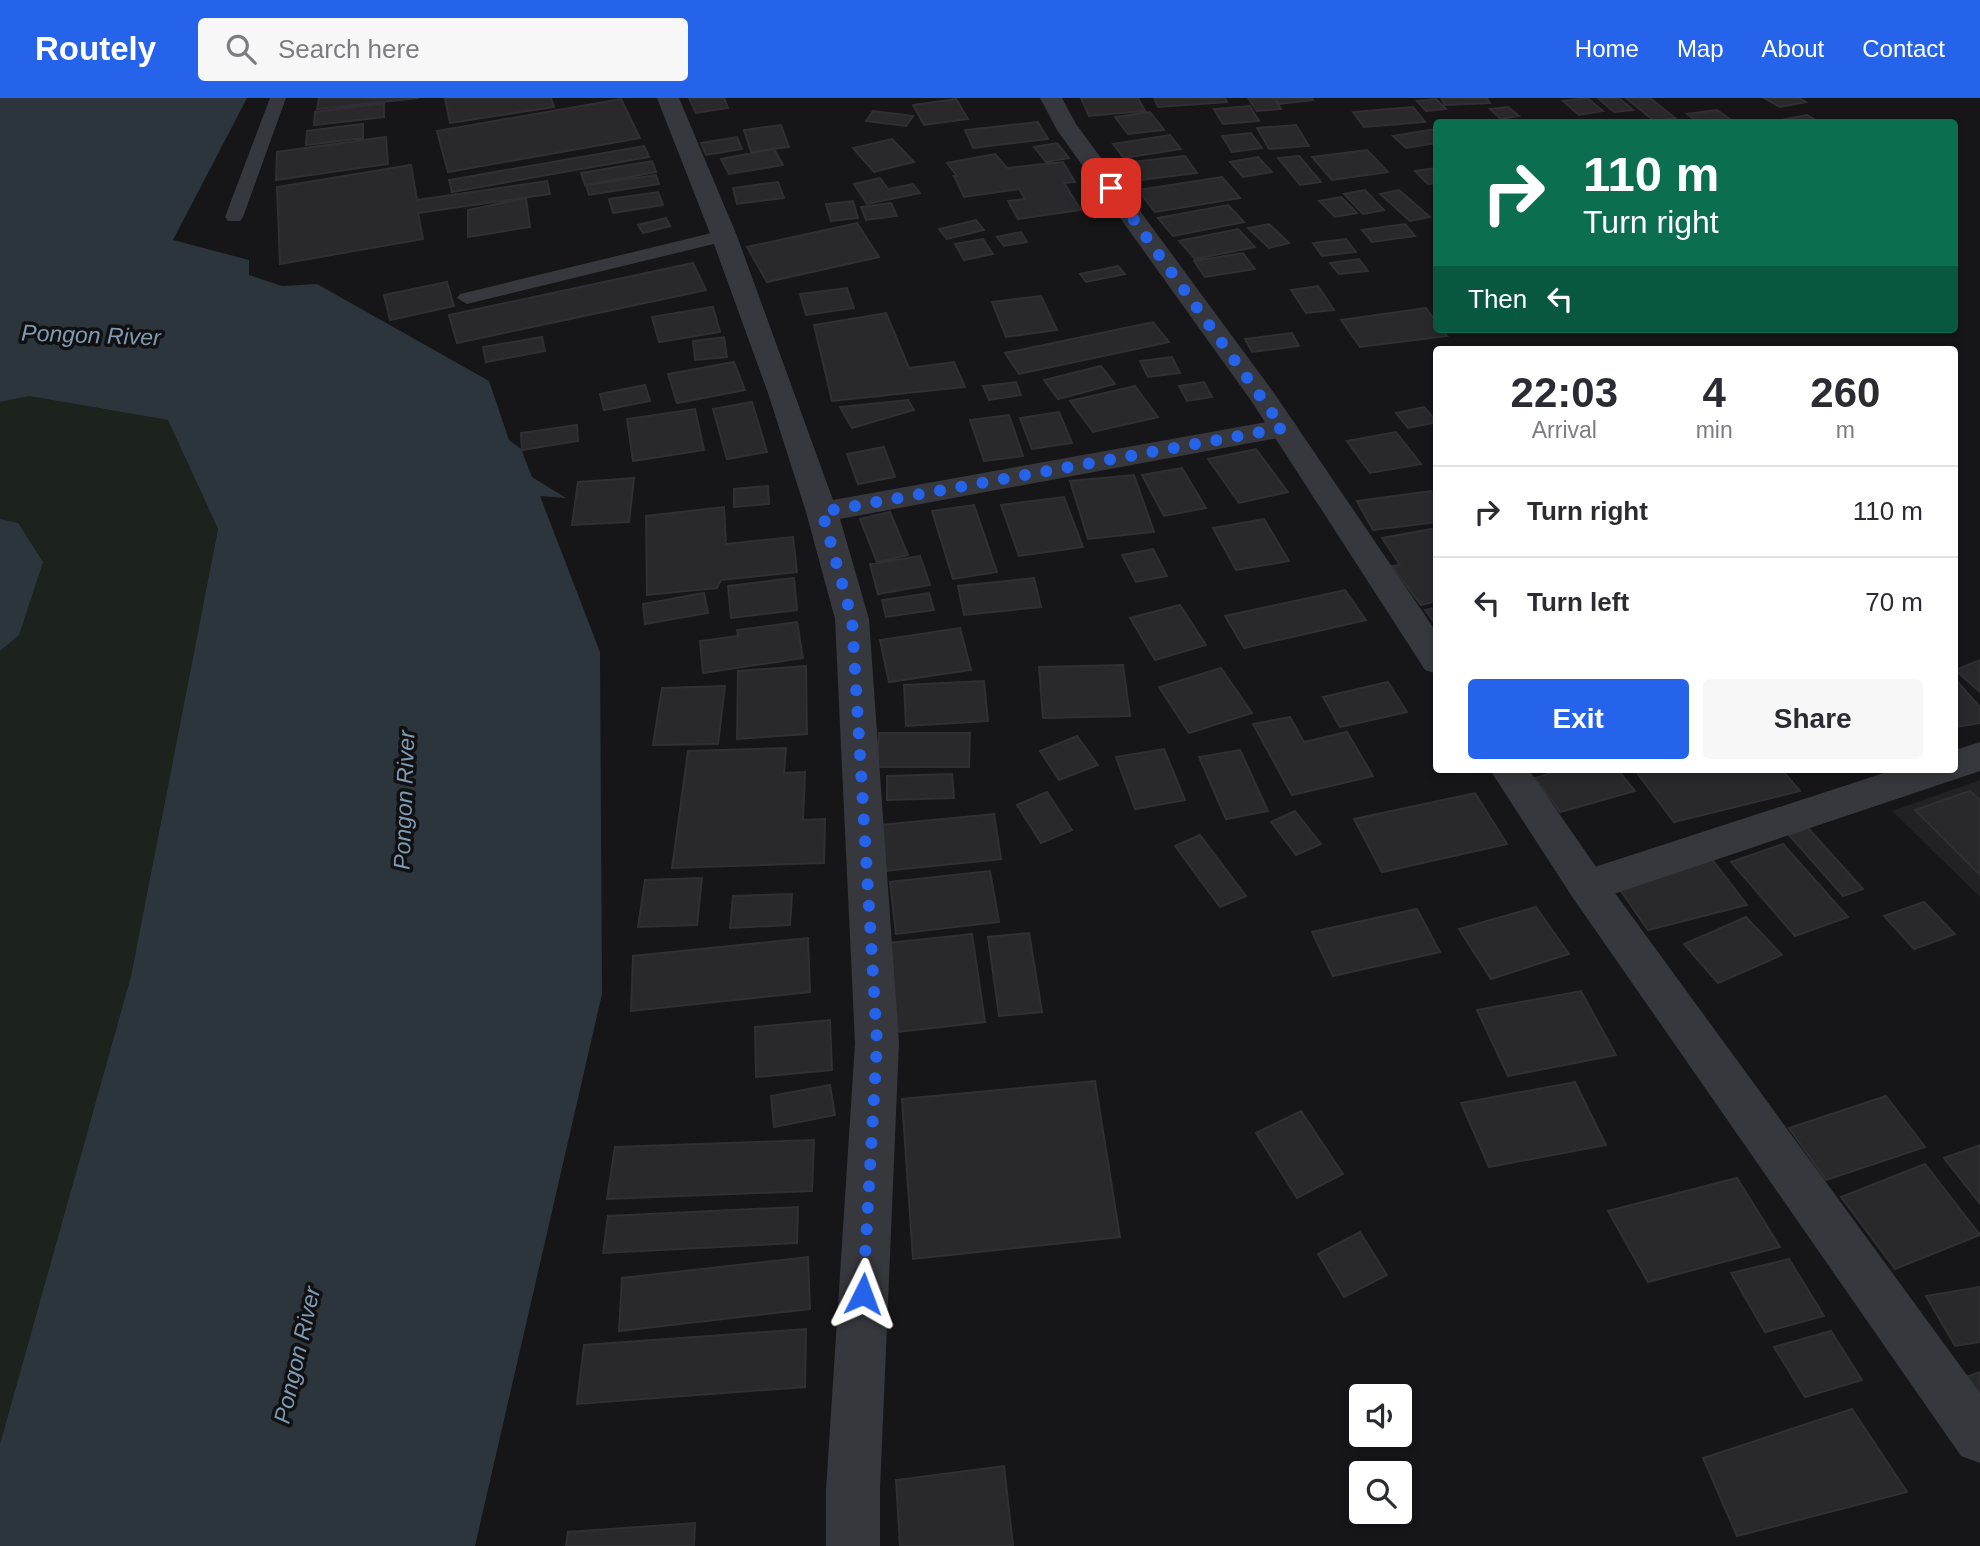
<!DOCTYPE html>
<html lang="en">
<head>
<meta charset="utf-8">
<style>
  :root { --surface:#fff; --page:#f7f7f7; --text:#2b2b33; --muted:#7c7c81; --line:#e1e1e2; --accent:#2563eb }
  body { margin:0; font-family:Arial,sans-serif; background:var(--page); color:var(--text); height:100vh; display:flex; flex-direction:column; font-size:26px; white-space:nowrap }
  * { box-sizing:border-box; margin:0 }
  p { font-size:23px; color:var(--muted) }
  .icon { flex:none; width:38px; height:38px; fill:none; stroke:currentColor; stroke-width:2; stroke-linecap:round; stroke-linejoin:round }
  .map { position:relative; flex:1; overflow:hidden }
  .side { position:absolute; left:1433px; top:248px; width:525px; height:427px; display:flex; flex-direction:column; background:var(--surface); border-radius:7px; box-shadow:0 4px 10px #0003 }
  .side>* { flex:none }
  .top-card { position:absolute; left:1433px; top:21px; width:525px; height:214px; border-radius:7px; box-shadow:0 4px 10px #0003; background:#0b6e4f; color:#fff; overflow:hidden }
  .tools { position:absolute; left:1349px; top:1286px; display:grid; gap:14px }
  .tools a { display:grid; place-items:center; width:63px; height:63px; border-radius:7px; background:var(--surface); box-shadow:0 4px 10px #0003; font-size:35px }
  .pin { position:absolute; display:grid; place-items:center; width:60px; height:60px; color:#fff; margin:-30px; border-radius:14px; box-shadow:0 4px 10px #0006 }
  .me { position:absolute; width:77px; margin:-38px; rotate:3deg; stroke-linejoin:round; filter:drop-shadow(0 0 5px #0008) }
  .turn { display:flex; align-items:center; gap:24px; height:147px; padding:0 35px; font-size:32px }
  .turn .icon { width:91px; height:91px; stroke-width:2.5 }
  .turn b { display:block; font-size:49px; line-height:60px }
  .then { display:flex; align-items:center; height:66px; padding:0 35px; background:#0003; gap:14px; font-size:26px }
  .eta { display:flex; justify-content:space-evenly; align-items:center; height:119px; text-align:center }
  .eta b { font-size:42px; font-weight:700; line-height:49px }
  .button { display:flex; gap:14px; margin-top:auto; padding:14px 35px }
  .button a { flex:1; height:80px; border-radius:7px; background:var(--accent); color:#fff; font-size:28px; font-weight:700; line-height:80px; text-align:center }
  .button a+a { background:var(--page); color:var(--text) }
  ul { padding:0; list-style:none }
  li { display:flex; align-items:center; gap:21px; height:91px; padding:0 35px; border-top:2px solid var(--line) }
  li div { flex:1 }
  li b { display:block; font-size:26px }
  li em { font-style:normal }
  header { display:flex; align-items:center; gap:42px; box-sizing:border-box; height:98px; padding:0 35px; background:var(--accent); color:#fff }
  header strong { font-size:33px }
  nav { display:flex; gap:38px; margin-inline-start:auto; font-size:24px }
  .search { width:490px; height:63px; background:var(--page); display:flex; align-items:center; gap:18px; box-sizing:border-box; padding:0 24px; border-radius:7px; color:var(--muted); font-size:26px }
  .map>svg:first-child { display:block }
</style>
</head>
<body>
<header>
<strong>Routely</strong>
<div class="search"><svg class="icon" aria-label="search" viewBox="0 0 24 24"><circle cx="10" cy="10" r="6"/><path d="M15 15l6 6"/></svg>Search here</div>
<nav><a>Home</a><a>Map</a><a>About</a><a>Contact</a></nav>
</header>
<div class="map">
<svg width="1980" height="1448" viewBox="0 0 1980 1448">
  <rect width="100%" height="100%" fill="#161618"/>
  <path fill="#222225" d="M1980 682V799L1892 713Z"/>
  <path fill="#1c231d" d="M29 298 168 322 218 431 131 878 0 1346V304Z"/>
  <path fill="#2c353c" d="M0 0H247L173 142 249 162V177L282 188 317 186 489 283 509 342 521 351 532 379 566 400 540 398 600 554 602 896 475 1448H0V1346L131 878 218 431 168 322 29 298 0 304Z
    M0 421 18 425 43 464 19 537 0 553Z"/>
  <path fill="#29292c" stroke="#303034" stroke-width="2" d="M319 0H419L317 11Z
    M445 0H551L554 9 450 25Z
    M689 0H724L728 10 696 15Z
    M1081 0H1138L1145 13 1089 18Z
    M1154 0H1225L1227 4 1158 9Z
    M1248 0H1274L1281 11 1257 13Z
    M1275 0H1311L1313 2 1279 6Z
    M1441 0H1487L1490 5 1445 7Z
    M1587 0 1603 13 1579 17 1563 3Z
    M1619 0 1633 12 1614 14 1599 1Z
    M1626 0H1650L1675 20 1654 23Z
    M1764 0H1799L1806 4 1780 9Z
    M621 1 640 40 448 74 437 33Z
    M956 1 968 21 924 27 913 7Z
    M1436 1 1446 11 1426 13 1417 3Z
    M384 5V19L314 27 315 14Z
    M1250 8 1259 23 1223 26 1214 11Z
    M1413 9 1425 24 1364 29 1353 14Z
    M1508 9 1519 18 1501 21 1490 11Z
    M1717 12 1734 24H1698L1687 16Z
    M873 13 913 18 906 28 866 23Z
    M1150 14 1164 32 1128 36 1115 19Z
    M1807 17 1819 24 1781 22Z
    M1038 24 1048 41 973 50 965 32Z
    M363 26V40L306 47 307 33Z
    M781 27 789 49 751 54 744 32Z
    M1296 27 1309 48 1269 51 1257 30Z
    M1437 31V45L1406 50 1393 38Z
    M1251 35 1262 50 1232 54 1222 38Z
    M1170 37 1181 51 1124 60 1113 46Z
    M386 39 388 66 276 82 277 54Z
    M737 39 742 51 706 57 701 45Z
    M892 41 914 64 874 74 853 50Z
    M1057 45 1069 60 1046 64 1034 49Z
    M644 48 649 59 452 94 449 82Z
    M774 51 783 67 729 76 721 61Z
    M1367 52 1388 74 1332 82 1312 59Z
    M995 56 1007 70 1063 64 1075 84 1064 85 1081 112 1018 121 1008 103 1025 101 1019 91 964 99 954 78H957L947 65Z
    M1185 58 1197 75 1141 82 1131 64Z
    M1299 58 1321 84 1300 87 1278 60Z
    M1258 59 1272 74 1243 79 1230 64Z
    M652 63 656 74 585 87 581 75Z
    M411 67 417 102 547 83 550 96 418 115 423 141 280 166 277 89Z
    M1437 70V85L1428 86 1415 73Z
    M656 77 659 86 589 97 586 87Z
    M1222 79 1240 100 1155 114 1138 92Z
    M880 80 888 91 913 86 920 95 867 106 854 86Z
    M778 84 784 100 737 106 733 90Z
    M1365 92 1384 112 1363 116 1344 96Z
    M1399 92 1430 119 1410 123 1380 96Z
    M658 94 663 107 613 115 609 101Z
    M1341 99 1357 115 1335 119 1319 103Z
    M526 100 530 129 468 139V112Z
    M853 103 858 120 831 123 826 106Z
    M891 105 897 118 866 122 861 109Z
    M1228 107 1244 124 1173 138 1158 120Z
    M666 120 670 128 643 135 638 127Z
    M976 122 984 132 947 141 939 131Z
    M857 125 879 159 767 184 747 149Z
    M1269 126 1289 145 1269 150 1248 130Z
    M1405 126 1415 138 1372 144 1362 132Z
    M1238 131 1255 149 1195 161 1179 143Z
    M1021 134 1027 144 1004 148 997 139Z
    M983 141 993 156 964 162 955 146Z
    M1346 141 1356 154 1322 158 1313 145Z
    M1243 155 1255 171 1205 179 1194 163Z
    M1359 161 1368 173 1339 176 1330 165Z
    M693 165 706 192 457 245 449 217Z
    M1118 168 1125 176 1086 184 1080 176Z
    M447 184 454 208 390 222 384 197Z
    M1318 188 1334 212 1306 215 1291 192Z
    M847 190 854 210 806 217 800 196Z
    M1041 198 1057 232 1006 239 992 204Z
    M713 209 720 234 659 244 652 219Z
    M1426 210 1437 225V231H1441L1447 238 1360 249 1341 222Z
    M886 215 909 270 954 264 965 289 832 303 814 227Z
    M1153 224 1169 244 1019 276 1005 255Z
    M1292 235 1299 248 1252 254 1245 241Z
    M542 239 545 253 486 264 483 249Z
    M724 239 727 259 695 262 693 243Z
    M1172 259 1180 275 1148 279 1140 263Z
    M734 264 745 292 677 305 668 276Z
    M1101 268 1115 286 1058 301 1044 282Z
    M1016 284 1021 297 989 302 983 288Z
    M1204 284 1212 299 1187 303 1179 288Z
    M645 287 650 303 604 312 600 296Z
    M1135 288 1158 319 1093 334 1070 303Z
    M908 302 914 312 852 330 840 309Z
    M752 304 767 354 727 361 713 311Z
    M1424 309 1437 324 1408 330 1396 315Z
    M695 311 704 352 633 363 627 321Z
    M1059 314 1072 345 1032 351 1020 320Z
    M1009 317 1023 358 984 363 970 322Z
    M577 327 578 343 522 352 521 335Z
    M1396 334 1421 366 1370 375 1347 343Z
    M884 349 895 379 858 386 847 356Z
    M1256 351 1288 394 1239 405 1208 361Z
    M1182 370 1206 410 1164 418 1142 377Z
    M1134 377 1154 434 1088 441 1070 383Z
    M634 380 629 424 572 427 578 384Z
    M768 388 769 406 734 409V391Z
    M1431 393 1437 402V424L1373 432 1357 403Z
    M1064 399 1083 449 1019 458 1001 407Z
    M974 407 997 474 953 481 932 413Z
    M724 409 726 446 793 439 797 474 721 482 717 490 647 497 646 418Z
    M890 414 908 457 877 464 860 421Z
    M1264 421 1289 463 1236 472 1213 430Z
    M1437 430V503L1421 507 1392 468 1400 467 1382 440Z
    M1153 451 1167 478 1136 484 1122 457Z
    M920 458 930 487 878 496 870 466Z
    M794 480 797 512 731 520 728 488Z
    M1034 480 1041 509 964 517 958 488Z
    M1345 492 1366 522 1244 550 1225 518Z
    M704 495 708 515 645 526 643 506Z
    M929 495 934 512 886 519 882 502Z
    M1180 507 1206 547 1155 562 1130 520Z
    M1437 509V528L1425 512Z
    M797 524 803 560 703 575 700 543 738 538 737 532Z
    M960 530 971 572 889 584 880 542Z
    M1980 562V594L1955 572Z
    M1123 567 1130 618 1043 620 1039 569Z
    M806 568 807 636 737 641 738 573Z
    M1221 570 1252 615 1189 635 1159 589Z
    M1955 581 1980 609V625L1955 629Z
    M984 583 988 623 906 628 904 587Z
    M1388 584 1407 614 1340 629 1323 599Z
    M725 588 718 646 653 647 662 590Z
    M1290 619 1304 644 1347 634 1373 678 1292 697 1253 626Z
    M879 635H970L969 669H877Z
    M1077 638 1098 667 1059 682 1040 653Z
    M786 650 784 675 805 674 803 722 825 721 824 765 672 770 688 653Z
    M1164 651 1185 702 1135 711 1116 659Z
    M1240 652 1268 713 1226 721 1199 659Z
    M1560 672H1618L1635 693 1560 714 1535 680Z
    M1635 672H1782L1800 693 1674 724Z
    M952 676 954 700 887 702V678Z
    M1970 693 1980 702V777L1915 712Z
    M1047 694 1072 732 1041 745 1017 707Z
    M1475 695 1507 746 1382 774 1354 721Z
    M1295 713 1321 746 1296 757 1271 724Z
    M994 716 1001 761 885 773 881 727Z
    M1808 730 1863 791 1843 798 1789 737Z
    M1200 737 1246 798 1220 809 1175 748Z
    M1783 746 1848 819 1795 838 1731 764Z
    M1708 756 1747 807 1648 832 1612 780Z
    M990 773 999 824 896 836 890 784Z
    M702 780 697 827 638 829 645 782Z
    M792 796 790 827 730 830 733 798Z
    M1924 804 1955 836 1914 851 1884 818Z
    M1536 809 1569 856 1491 881 1459 831Z
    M1417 811 1440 854 1333 878 1312 834Z
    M1746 819 1782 857 1718 885 1684 846Z
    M1029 835 1042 914 999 918 988 839Z
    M972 836 985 924 898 934 889 845Z
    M808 840 810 894 631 913 633 858Z
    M1581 893 1616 957 1508 978 1477 912Z
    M830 922 832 972 756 979 755 929Z
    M1095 983 1120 1139 913 1161 902 1001Z
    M1575 984 1606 1047 1489 1069 1461 1005Z
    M830 987 835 1017 774 1029 771 998Z
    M1886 998 1925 1049 1826 1082 1789 1030Z
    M1301 1013 1343 1076 1297 1100 1256 1035Z
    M814 1042 812 1093 607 1101 615 1049Z
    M1980 1047V1106L1944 1060Z
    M1925 1066 1980 1137 1895 1171 1841 1099Z
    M1737 1080 1780 1149 1648 1184 1608 1113Z
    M798 1109 797 1145 603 1155 608 1118Z
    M1360 1134 1387 1177 1344 1199 1318 1156Z
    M808 1159 810 1211 619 1233 622 1180Z
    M1789 1161 1824 1218 1765 1234 1731 1175Z
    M1980 1189V1244L1955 1248 1926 1198Z
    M806 1231 805 1289 577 1306 584 1247Z
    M1831 1233 1862 1282 1805 1299 1774 1249Z
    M1980 1274V1304L1963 1280Z
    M1852 1311 1907 1394 1737 1438 1703 1360Z
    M1004 1368 1013 1448H900L896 1382Z
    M695 1425 694 1448H566L568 1434Z"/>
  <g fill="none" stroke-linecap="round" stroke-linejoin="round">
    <path fill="#37383d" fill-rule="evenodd" d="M270 0H286L243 119 240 123H228L225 119Z
      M724 132 733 138 730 142 467 206 457 200 460 196Z"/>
    <path fill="#37383d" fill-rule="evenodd" d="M657 0H679L737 138 833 402 1283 321 1293 323 1298 330 1293 337 1283 339 840 421 869 521 899 945 880 1392V1448H826V1392L855 945 835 521 806 414 768 295 711 138Z
      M1980 644V673L1968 677 1587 805 1573 800 1567 788 1573 776 1893 672H1955V652Z"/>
    <path fill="#37383d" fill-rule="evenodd" d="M1040 0H1062L1076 26 1274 295 1437 535V576L1425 572 1252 304 1057 32Z
      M1490 672H1529L1601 776 1980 1295V1365L1961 1358 1573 800Z"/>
  </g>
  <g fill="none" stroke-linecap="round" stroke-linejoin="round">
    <path stroke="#2563eb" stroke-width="12" stroke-dasharray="0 21.6" d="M863 1196 877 945 852 521 822 414 1283 330 1111 90"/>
  </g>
  <g text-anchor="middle" stroke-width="7" stroke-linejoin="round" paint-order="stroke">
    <g font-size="23" font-style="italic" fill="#7f9bb3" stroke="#111113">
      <text transform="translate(91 237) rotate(2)" y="8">Pongon River</text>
      <text transform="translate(404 702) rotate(-88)" y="8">Pongon River</text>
      <text transform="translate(297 1257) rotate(-77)" y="8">Pongon River</text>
    </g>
  </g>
</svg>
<div class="tools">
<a><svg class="icon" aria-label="sound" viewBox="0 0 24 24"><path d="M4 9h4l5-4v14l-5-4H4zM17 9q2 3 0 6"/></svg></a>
<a><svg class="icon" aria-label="search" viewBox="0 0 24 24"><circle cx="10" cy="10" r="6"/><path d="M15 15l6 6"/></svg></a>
</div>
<div class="pin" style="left:1111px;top:90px;background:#d93025"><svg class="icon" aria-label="arrive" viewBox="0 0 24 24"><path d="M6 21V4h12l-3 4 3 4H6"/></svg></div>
<svg class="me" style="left:863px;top:1196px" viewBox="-20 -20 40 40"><path d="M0-17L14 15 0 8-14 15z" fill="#2563eb" stroke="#fff" stroke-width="4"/></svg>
<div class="top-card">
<div class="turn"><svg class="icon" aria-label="right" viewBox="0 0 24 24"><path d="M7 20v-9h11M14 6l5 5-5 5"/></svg><div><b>110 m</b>Turn right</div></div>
<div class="then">Then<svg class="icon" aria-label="left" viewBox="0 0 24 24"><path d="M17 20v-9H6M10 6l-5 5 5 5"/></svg></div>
</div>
<section class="side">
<div class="eta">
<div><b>22:03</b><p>Arrival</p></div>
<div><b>4</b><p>min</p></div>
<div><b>260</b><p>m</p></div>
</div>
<ul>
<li><svg class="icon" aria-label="right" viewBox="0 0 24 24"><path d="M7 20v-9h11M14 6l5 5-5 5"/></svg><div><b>Turn right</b></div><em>110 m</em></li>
<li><svg class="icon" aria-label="left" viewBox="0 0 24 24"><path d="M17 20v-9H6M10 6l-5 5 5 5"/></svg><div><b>Turn left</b></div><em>70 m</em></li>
</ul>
<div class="button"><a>Exit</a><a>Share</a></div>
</section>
</div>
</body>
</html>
